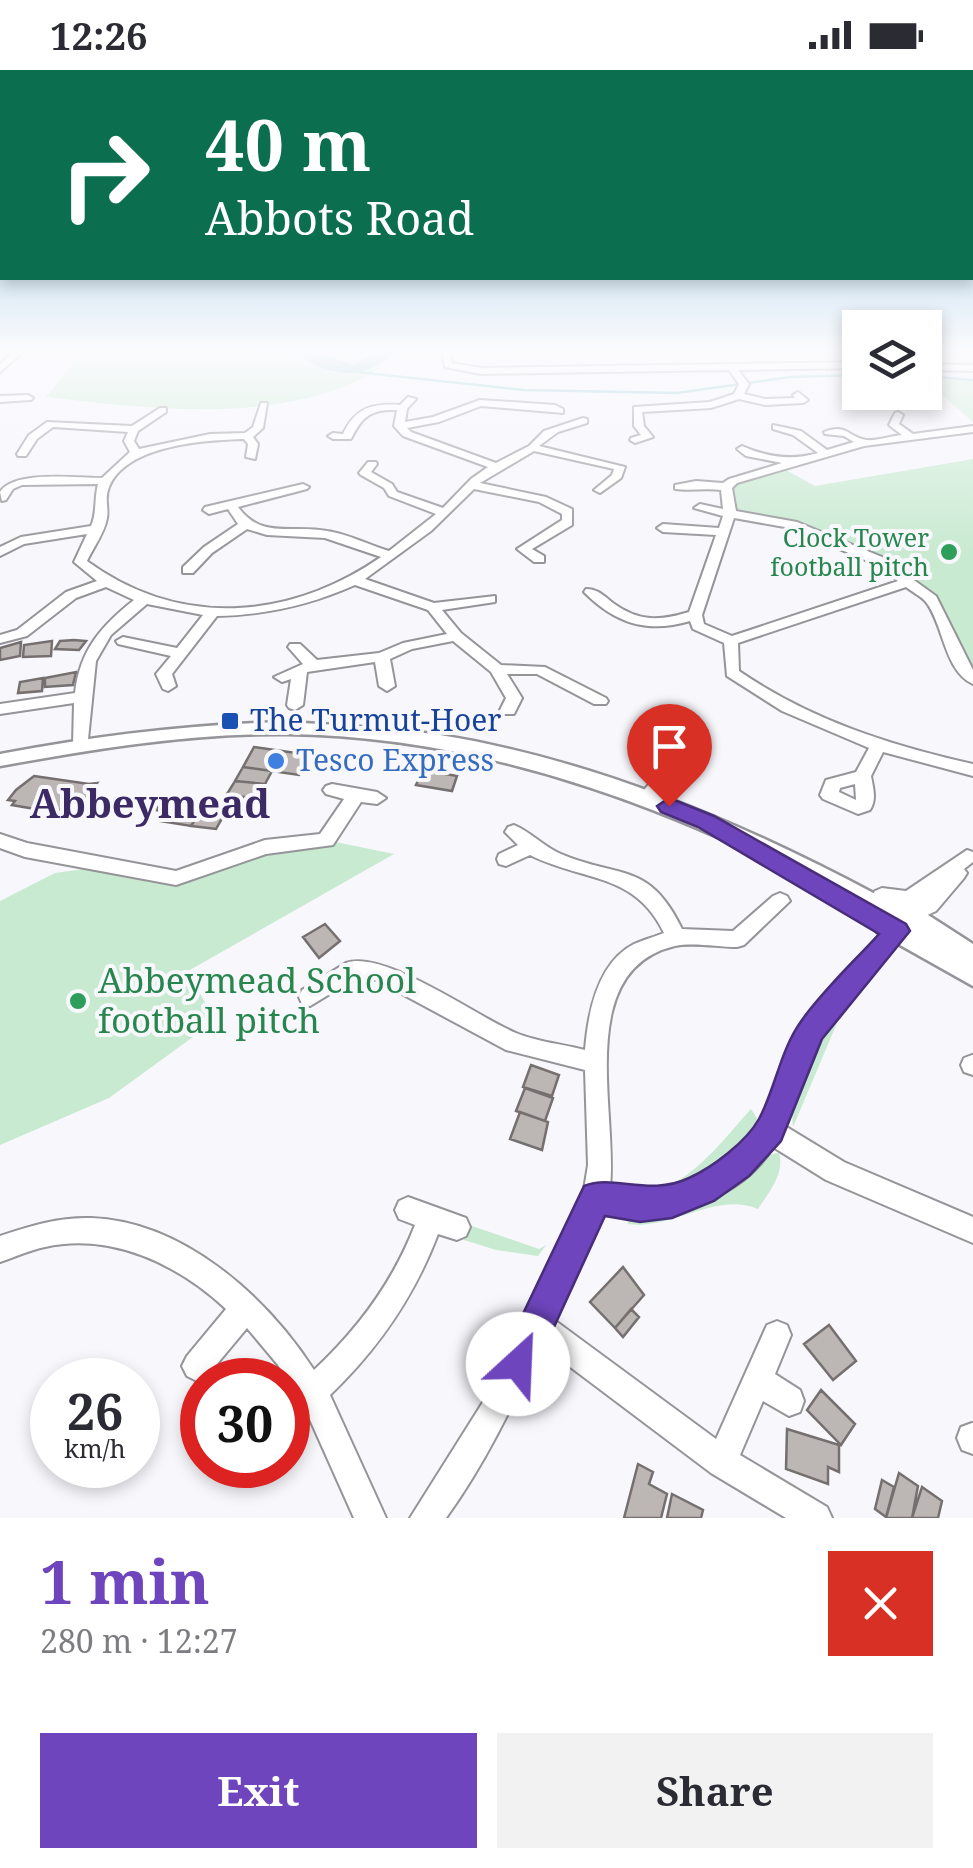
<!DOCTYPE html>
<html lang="en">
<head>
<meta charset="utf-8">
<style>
  :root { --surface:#fff; --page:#f2f2f3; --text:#2b2b33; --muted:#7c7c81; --accent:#6e45bd }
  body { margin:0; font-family:"Noto Serif",serif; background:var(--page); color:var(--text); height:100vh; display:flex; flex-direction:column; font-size:38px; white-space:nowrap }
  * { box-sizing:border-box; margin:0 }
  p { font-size:32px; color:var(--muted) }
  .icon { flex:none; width:55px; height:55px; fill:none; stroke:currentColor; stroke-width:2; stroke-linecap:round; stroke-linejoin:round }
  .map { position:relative; height:1448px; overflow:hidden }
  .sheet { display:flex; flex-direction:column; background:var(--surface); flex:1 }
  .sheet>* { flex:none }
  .top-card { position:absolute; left:0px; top:0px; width:975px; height:210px; box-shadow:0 5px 15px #0003; background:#0b6e4f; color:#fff; overflow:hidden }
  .fabs { position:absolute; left:842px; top:240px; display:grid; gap:20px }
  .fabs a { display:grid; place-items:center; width:100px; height:100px; border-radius:0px; background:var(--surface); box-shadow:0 5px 15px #0003; font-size:50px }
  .speed { position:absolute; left:30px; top:1288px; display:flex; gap:20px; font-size:50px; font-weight:700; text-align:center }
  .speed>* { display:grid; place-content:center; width:130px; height:130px; border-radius:50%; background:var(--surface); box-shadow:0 5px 15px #0003; line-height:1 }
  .speed small { font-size:25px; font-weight:400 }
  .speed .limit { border:15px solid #d22; background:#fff; color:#111 }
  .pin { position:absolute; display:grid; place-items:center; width:85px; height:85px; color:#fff; margin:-102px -42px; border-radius:50% 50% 50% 0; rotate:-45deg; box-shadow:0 0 10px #0007 }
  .pin .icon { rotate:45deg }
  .me { position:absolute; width:110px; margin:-55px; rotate:25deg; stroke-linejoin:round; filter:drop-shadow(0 0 8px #0008) }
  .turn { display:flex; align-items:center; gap:35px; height:210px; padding:0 40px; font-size:45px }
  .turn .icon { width:130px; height:130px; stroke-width:2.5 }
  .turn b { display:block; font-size:70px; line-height:85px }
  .round { display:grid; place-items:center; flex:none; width:105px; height:105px; border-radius:0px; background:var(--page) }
  .summary { display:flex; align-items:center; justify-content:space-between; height:170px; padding:0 40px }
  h1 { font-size:60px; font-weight:700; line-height:75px; color:var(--accent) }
  .primary-button { display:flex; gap:20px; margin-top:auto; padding:20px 40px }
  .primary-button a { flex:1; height:115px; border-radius:0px; background:var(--accent); color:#fff; font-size:40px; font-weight:700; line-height:115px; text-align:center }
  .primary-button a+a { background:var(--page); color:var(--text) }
  .status { display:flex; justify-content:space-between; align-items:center; height:70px; padding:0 50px; background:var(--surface); direction:ltr }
  .status svg { height:28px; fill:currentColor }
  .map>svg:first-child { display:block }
</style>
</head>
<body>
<div class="status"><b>12:26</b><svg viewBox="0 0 49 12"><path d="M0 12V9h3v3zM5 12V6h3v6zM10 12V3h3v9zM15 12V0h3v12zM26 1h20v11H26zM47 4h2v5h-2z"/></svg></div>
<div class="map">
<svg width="973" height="1448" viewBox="0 0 973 1448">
  <rect width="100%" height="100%" fill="#f7f7fc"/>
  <path fill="#c8ead0" d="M83 281H403C312 360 157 340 46 327Z
    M925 310H973V352Z
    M973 389V609C961 587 945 543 929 527 877 477 799 456 730 443L726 417 733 411 767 401 786 400 815 416Z
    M326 770 394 784 188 901 215 951 109 1028 0 1075V831L55 803 106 796 150 806Z
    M868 909 871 910 837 953 793 1057C786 999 834 949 868 909Z
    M751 1039 760 1053C723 1101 693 1113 635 1124L637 1117C678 1133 726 1066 751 1039Z
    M779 1083C785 1104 769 1122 758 1139 715 1121 674 1160 628 1154L627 1148C661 1145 690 1142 720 1124 739 1112 756 1084 779 1083Z
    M469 1155 539 1179 546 1175 538 1186 496 1180 464 1170Z"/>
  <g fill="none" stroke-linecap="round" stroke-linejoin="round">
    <path stroke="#7ec1c7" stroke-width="2.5" d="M338 300 524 320 677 323 790 307 860 305
      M925 306 973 310"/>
    <path fill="#7ec1c7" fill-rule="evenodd" d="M294 281H313L354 295 379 281H395C366 313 325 307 294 281Z"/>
  </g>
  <path fill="#bcb7b5" stroke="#75706f" stroke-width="2.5" d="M52 571 51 586 23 587 24 575Z
    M60 571 74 570 86 571 79 580 55 579Z
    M21 572 20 586 0 590V578Z
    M76 602 73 615 45 617V608Z
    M43 608 42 621 18 623 20 612Z
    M254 677 310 685 299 705 243 697Z
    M243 697 272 701 265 714 235 711Z
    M423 700 457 706 452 721 416 715Z
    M34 706 89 714 97 713 74 744 65 743 70 735 65 734 58 743 12 735 15 731 8 730 16 720Z
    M235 711 265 714 256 729 227 724Z
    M227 724 256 729 247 746 225 743 220 736Z
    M164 728 205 734 191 756 160 751 161 741 156 740Z
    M205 734 220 736 225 743 216 759 191 756Z
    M325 854 340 871 319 888 303 867Z
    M531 995 559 1005 552 1026 523 1017Z
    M525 1018 553 1028 545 1051 516 1041Z
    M520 1042 548 1052 542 1080 510 1069Z
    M623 1197 644 1225 615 1258 590 1232Z
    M631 1239 639 1247 623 1267 615 1258Z
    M829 1255 856 1291 833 1310 804 1274Z
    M821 1320 855 1354 841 1375 807 1340Z
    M787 1359 839 1375V1402L828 1397V1414L786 1399Z
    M638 1394 653 1402 649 1414 667 1424 661 1448H624Z
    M899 1403 918 1416 912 1448H886Z
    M882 1410 894 1417 886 1447 875 1439Z
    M922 1417 942 1431 938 1448H912Z
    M672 1424 703 1440 701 1448H667Z"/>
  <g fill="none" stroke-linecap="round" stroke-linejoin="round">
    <g stroke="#949499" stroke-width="4">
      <path id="minor" d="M15 281 23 282 0 302V294Z
        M442 281H450L452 293 481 298 860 292V298L738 300 749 314 744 324 765 329 795 328 793 325 798 322 808 330 803 333 765 335 739 329 711 338 642 342 644 356 653 367 635 373 630 370 631 368 641 365 634 356V337L710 332 734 324 739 314 729 300 481 304 445 297Z
        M925 294 973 295V301L925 300Z
        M860 322H889L854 329 849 326Z
        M28 325 33 328 31 330 0 332V326Z
        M408 327 416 329 407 339 405 352 433 347 480 330 555 335 563 339V343L481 336 439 352 407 358 411 362 496 393 529 376 544 361 583 348 587 349V353L558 362 539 376 625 397 621 408 600 423 594 420 612 405 614 399 534 381 480 413 546 427 572 439V455L532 479 544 486V492H534L517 479 562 450V444L539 432 474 419 431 461 365 509 434 533 495 526V532L442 540 461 563 501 595 545 597 606 628 608 631 606 634H594L537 604H507L522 628 514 644H502L500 640 506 628 491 602 453 571 412 579 390 589 395 616 387 621 379 616 375 592 307 602 303 635 295 640 289 638 287 635 291 609 282 612 274 607 303 594 288 577 290 574H300L317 590 379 583 403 573 447 564 428 540 355 515C310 535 266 545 217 546L172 604 176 616 168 621 163 619 156 604 171 586 118 574 116 571 123 567 177 578 203 545 147 534 111 565 96 591 87 679 81 680 73 675 74 633 0 644V634L75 623C80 580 101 556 134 530L106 517 76 528 27 566 0 573V565L17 560 66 522 97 511 74 492 87 464 24 474 0 486V477L21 467 91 456C97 444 94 429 98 414L22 415 13 419 6 430 2 431 0 422C14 400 77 408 102 408L130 382 124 371 128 362 53 357 37 369 26 386H18L17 384 29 365 47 352 132 356 160 338H166V342L138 361 134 371 139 379 210 364 245 363 253 357 261 333H267L263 358 253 367 258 374 255 389 246 387 248 374 244 369C205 370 126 375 109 417 104 429 109 437 107 448 105 462 93 478 87 491 179 558 288 551 381 487L325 468 267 465 247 459 212 483 193 503H183V497L204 477 238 454 228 439 209 444 203 440 205 437 303 414 309 417 307 419 238 437C262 470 292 454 327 461 348 464 369 475 389 481L436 444 389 426 384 418 361 405 359 403 368 392H376L377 394 371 402 392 414 397 422 443 438 471 409 488 397 403 366 394 356 397 340C371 339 362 346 351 369H333L328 366 333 363 343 364C355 338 372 333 400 335Z
        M898 342 903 345 899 354 913 364 973 356V362L864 376 737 413 732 418 736 441 797 452 882 487 936 526 973 600V614C944 601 944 555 926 532 921 526 912 522 906 517L738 573 739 601C811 650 889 675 973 694V706L883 682 871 706C873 718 877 729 870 740L858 744 823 729 820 725 826 710 856 702 869 678 782 641 727 606 724 573 693 559 690 551C647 564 615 553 584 522L586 519C598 519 604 526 613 533 639 552 660 551 689 542L716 465 663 462 657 458 663 454 719 458 723 446 694 438 700 434 723 439 721 420C705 418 690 421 675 419V415L696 411 723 413 729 409 782 393 746 386 737 379 742 376C767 387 791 391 818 383L793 365 773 359V355L801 361 827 380 854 372 844 366 825 364 824 362C847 353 848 367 866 370 876 371 891 366 902 365L889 355 895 343ZM734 448 790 458 872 493 898 511 732 566 704 554 702 545ZM855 714 856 730 839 722 840 718Z
        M670 693 676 695 678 699 676 703 653 732H641L638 728 641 724 664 695Z
        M332 714 377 722 386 728 377 734 361 732 333 775 266 784 176 815 25 787 0 778V764L27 773 176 801 265 770 320 764 344 729 326 724 323 720 326 716Z
        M514 755C531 762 544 777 561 784 620 809 649 791 682 859L733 861 773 826 780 823 787 826 790 831 744 875 737 877C718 877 693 872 675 876 573 900 618 1043 610 1117 673 1126 735 1102 766 1044 779 1020 782 991 796 966 819 924 856 889 890 855L897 853 904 855 907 861 854 921 820 966 810 984 785 1056 844 1092 973 1147V1173L826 1110 773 1077C739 1133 664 1150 603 1142L553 1249 716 1369 767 1255 777 1251 787 1255 791 1265 775 1304 800 1320 804 1331 800 1342 789 1346 763 1331 740 1385 827 1437 832 1448H786L711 1403 541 1275C513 1335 485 1394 446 1448H410L483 1332 583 1126 588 1095 585 1000 506 980 376 910 356 908 310 936 302 934 299 927 302 920 346 893C384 879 477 947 516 963 537 972 563 974 585 980 588 943 597 893 634 874 643 870 654 867 664 863 635 802 584 812 530 785L506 796 499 794 497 789 499 784 518 775 505 762 508 757Z
        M967 780 973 782V792L964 799 967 803 964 808 936 841 910 853 903 851 900 845 909 837 875 831 872 826 875 821 882 818 906 821Z
        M972 985H973V1005L964 1002 961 995 964 988Z
        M408 1127 466 1148 470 1157 466 1166 457 1170 438 1164C414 1227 379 1278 330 1325L386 1448H354L303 1334 278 1295 247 1258 207 1306 197 1311 187 1306 182 1296 187 1286 226 1239C179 1195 112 1162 45 1177 30 1180 15 1187 0 1192V1166C30 1156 58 1147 91 1148 183 1151 267 1227 314 1300 359 1258 393 1212 415 1155L399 1149 395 1140 399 1131Z
        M972 1353H973V1384L962 1380 957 1368 961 1357Z"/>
    </g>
    <g stroke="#949499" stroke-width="5">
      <path id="tertiary" d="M287 652C338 655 389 658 440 665 594 690 740 752 877 825L886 820 894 823 973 874V916L877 862 873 855 877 848 869 842C688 743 496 667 287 664 190 663 94 679 0 696V684C95 666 190 654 287 652Z"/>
    </g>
    <use href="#minor" fill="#fff" fill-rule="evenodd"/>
    <use href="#tertiary" fill="#fff" fill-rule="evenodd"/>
  </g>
  <linearGradient id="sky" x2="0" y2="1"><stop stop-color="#7db9db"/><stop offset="0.58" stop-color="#fbfbfe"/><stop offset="1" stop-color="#fbfbfe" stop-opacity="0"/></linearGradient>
  <rect width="973" height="484" fill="url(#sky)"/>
  <path fill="#6e45bd" stroke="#482d7b" stroke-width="2.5" d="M669 728 714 746 906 854 910 861 822 969 781 1071 749 1106 714 1131 672 1148 640 1152 605 1146 531 1307 518 1313 504 1307 499 1294 584 1116C614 1104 649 1127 689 1108 713 1097 746 1072 759 1049 776 1017 780 980 802 950 824 919 854 892 879 864L698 757 661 742 657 736Z"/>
  <g fill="#2e9e5b" stroke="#f7f7fc" stroke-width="4">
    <circle cx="949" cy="482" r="10"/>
    <circle cx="78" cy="931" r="10"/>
  </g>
  <rect fill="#1a4fb4" stroke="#f7f7fc" stroke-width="4" x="220" y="641" width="20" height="20" rx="5"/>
  <circle fill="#3f7fe0" stroke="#f7f7fc" stroke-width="4" cx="276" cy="691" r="10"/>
  <g text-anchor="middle" stroke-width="8" stroke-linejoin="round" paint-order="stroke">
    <g font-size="25" fill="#27864d" stroke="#f7f7fc" text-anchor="end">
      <text x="929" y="477">Clock Tower<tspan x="929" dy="29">football pitch</tspan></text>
    </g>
    <g font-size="30" fill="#164399" stroke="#f7f7fc" text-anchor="start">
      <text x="250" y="661">The Turmut-Hoer</text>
    </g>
    <g font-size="30" fill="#366cbe" stroke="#f7f7fc" text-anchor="start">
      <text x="296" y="701">Tesco Express</text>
    </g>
    <g font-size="35" fill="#27864d" stroke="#f7f7fc" text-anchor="start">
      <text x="98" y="923">Abbeymead School<tspan x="98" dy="40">football pitch</tspan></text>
    </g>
    <g font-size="40" font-weight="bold" fill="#3c2a65" stroke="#f7f7fc">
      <text x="150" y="748">Abbeymead</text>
    </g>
  </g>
</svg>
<div class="fabs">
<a><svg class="icon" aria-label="layers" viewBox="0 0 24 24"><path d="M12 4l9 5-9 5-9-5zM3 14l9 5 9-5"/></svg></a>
</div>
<div class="speed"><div>26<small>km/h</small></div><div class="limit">30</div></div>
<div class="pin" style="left:669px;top:736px;background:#d93025"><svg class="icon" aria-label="arrive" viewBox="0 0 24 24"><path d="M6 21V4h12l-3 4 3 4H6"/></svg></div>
<svg class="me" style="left:518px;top:1294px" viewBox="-20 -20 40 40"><circle r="19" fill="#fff"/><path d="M0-13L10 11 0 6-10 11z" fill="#6e45bd"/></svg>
<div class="top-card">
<div class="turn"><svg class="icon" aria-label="right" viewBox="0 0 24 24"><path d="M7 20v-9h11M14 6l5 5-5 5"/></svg><div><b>40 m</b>Abbots Road</div></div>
</div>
</div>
<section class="sheet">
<div class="summary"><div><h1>1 min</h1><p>280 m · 12:27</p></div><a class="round" style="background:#d93025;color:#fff"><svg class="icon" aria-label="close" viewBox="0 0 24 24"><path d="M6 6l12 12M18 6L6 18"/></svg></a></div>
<div class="primary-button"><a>Exit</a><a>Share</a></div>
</section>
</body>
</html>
